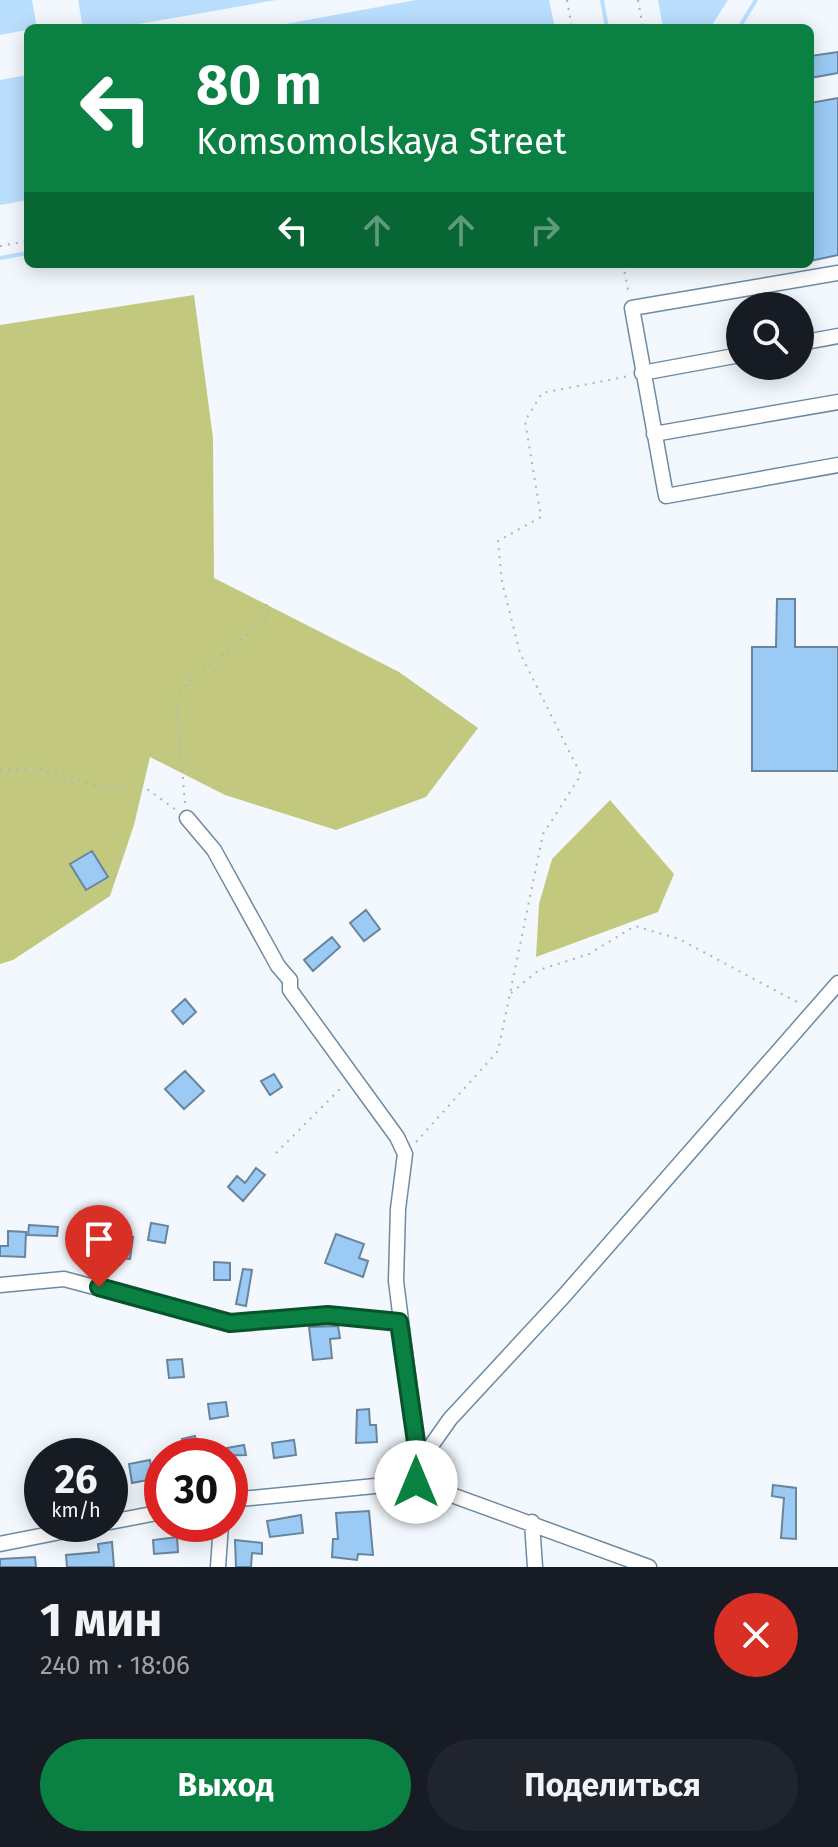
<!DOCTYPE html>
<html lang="ru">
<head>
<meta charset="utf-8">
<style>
  :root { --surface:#171b24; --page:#20242c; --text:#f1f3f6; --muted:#9ea1a6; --accent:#0b8043 }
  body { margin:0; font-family:"Fira Sans",sans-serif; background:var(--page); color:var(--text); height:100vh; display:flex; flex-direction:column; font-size:30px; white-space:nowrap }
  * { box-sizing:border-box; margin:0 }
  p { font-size:26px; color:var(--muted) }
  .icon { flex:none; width:44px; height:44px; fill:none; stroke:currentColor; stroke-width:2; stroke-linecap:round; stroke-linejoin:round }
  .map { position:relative; height:1567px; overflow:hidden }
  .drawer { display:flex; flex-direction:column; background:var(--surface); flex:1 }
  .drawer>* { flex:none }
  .hud { position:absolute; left:24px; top:24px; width:790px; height:244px; border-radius:12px; box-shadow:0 4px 20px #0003; background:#0b8043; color:#fff; overflow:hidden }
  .controls { position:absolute; left:726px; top:292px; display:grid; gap:16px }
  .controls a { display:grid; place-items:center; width:88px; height:88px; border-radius:50%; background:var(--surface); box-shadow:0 4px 20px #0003; font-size:40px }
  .speed { position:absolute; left:24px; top:1438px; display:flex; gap:16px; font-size:40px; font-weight:700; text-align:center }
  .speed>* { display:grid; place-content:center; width:104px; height:104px; border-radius:50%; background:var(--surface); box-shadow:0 4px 20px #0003; line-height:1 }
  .speed small { font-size:20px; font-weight:400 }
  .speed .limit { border:12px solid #d22; background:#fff; color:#111 }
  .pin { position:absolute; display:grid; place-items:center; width:68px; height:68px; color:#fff; margin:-82px -34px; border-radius:50% 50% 50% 0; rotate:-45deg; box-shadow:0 0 8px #0007 }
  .pin .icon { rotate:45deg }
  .me { position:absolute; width:88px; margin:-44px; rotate:0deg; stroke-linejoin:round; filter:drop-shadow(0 0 6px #0008) }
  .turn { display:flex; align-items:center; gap:28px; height:168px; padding:0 40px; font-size:36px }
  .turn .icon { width:104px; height:104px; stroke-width:2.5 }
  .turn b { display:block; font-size:56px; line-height:68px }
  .lanes { display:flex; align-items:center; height:76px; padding:0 40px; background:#0003; justify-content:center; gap:40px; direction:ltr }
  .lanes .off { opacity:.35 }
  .round { display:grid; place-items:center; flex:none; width:84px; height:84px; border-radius:42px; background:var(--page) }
  .overview { display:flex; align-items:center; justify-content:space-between; height:136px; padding:0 40px }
  h1 { font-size:48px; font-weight:700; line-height:60px }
  .button { display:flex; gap:16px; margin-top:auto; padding:16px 40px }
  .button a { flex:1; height:92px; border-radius:48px; background:var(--accent); color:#fff; font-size:32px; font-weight:700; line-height:92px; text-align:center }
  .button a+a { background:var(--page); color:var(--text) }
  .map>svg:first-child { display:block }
</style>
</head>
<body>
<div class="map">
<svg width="838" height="1567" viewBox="0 0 838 1567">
  <rect width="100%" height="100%" fill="#f2f8fd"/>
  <path fill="#c2c97f" d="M194 295 213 438 214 578 399 672 478 728 426 797 336 830 225 795 150 757 134 825 110 896 13 960 0 964V325Z
    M610 800 674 874 658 912 536 957 539 904 552 859Z"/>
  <path fill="#badefe" d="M0 0H32L37 28 0 35Z
    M78 0H276L116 28H83Z
    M416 0H549L555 28H264Z
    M658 0H728L710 28H663Z
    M28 75V200L0 205V80Z"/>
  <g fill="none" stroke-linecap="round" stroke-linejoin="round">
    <path stroke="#badefe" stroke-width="4" d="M602 0 607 28
      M739 28 756 0
      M0 258 28 253"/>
  </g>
  <path fill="#9bcbf4" stroke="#69859e" stroke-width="2" d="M838 52V73L810 78V56Z
    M838 98V255L810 261V103Z
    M777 599H795V647H838V771H752V647H776Z
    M92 851 108 877 86 890 70 864Z
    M366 910 380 929 364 941 350 923Z
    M332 937 340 947 313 971 304 960Z
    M185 999 196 1012 183 1024 172 1011Z
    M185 1071 204 1091 184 1109 165 1089Z
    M274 1074 282 1087 270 1095 261 1081Z
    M256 1168 265 1175 243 1201 228 1187 237 1176 245 1183Z
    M151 1223 168 1226 165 1243 148 1240Z
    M29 1225 58 1227 57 1236 28 1235Z
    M8 1231 26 1232 25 1257 0 1256V1246H8Z
    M336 1234 364 1244 359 1258 368 1261 363 1277 325 1263Z
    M122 1235 133 1237 130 1259 119 1258Z
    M214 1262 230 1263V1280H214Z
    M243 1269 252 1270 246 1306 236 1304Z
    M338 1326 340 1338 330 1339 332 1358 313 1360 309 1327Z
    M182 1359 184 1377 169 1378 167 1360Z
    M226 1402 228 1416 210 1419 208 1404Z
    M369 1409 370 1425H376L377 1442 356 1443 357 1410Z
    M195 1436 198 1446 185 1449 182 1439Z
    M294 1440 296 1455 274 1458 272 1443Z
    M244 1445 246 1455 211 1456 210 1451Z
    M150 1460 153 1479 132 1483 129 1464Z
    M773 1485 796 1488V1539L781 1538 784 1498 772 1496Z
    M369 1511 373 1555 358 1554 357 1560 332 1557 333 1539H338L336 1513Z
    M301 1515 303 1533 270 1537 267 1521Z
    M177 1537 178 1552 154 1554 153 1540Z
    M235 1540 262 1543V1554L252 1553 251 1567H236Z
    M112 1542 114 1567H67L66 1555 99 1552 98 1544Z
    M35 1557 36 1567H0V1559Z"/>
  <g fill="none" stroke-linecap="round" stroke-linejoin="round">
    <g stroke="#6e8aa3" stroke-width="17">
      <path id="minor" d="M838 273 632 308 666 496 838 465
        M800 343 838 336
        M642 373 740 355
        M654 434 838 402
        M187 818 214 850 278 966 290 980V990L397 1137 405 1154 398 1209 396 1281 419 1463 416 1482
        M0 1285 64 1279 230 1323 328 1315 399 1322
        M419 1463 450 1419 563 1297 838 983
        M230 1500 416 1482 649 1567
        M110 1522 162 1512
        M532 1522 535 1567
        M0 1544 101 1524
        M218 1567 221 1524"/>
    </g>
    <path stroke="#aeb6bd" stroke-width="2" stroke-dasharray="2 6" stroke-linecap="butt" d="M567 0 572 28
      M638 0 643 28
      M0 246 28 241
      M623 264 629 295
      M0 770 37 768 111 790 143 786 176 810
      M185 803 176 698 189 682 269 616 265 600
      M511 993 539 970 589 954 635 926 679 939 799 1003
      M416 1142 498 1051 543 834 581 775 520 653 502 582 498 541 541 517 525 421 542 393 629 376
      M276 1153 343 1086"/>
    <use href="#minor" stroke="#fff" stroke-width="14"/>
  </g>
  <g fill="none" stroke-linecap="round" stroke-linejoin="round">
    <g stroke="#07532c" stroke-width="20">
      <path id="route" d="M99 1287 230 1323 328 1315 399 1322 419 1463 416 1482"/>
    </g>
    <use href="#route" stroke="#0b8043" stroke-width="14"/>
  </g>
</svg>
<div class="controls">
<a><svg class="icon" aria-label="search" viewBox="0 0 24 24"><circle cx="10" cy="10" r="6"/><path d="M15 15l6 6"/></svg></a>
</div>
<div class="speed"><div>26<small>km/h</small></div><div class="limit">30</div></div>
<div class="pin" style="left:99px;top:1287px;background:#d93025"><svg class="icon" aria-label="arrive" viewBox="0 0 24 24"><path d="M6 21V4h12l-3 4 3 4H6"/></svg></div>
<svg class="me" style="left:416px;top:1482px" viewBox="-20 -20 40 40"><circle r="19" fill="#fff"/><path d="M0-13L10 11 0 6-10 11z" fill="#0b8043"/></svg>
<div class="hud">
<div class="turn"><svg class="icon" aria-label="left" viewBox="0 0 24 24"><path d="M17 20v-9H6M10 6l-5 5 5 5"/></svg><div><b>80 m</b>Komsomolskaya Street</div></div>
<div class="lanes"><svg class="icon" aria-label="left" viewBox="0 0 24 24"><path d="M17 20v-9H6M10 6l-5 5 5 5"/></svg><svg class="icon off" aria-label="ahead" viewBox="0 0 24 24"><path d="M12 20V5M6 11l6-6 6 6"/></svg><svg class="icon off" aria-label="ahead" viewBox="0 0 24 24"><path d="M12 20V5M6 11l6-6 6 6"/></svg><svg class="icon off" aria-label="right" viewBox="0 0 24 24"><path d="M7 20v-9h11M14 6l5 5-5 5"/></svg></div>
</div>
</div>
<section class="drawer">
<div class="overview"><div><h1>1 мин</h1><p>240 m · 18:06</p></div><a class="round" style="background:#d93025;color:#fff"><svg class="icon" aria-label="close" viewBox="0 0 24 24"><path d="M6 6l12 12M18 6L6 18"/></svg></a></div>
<div class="button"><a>Выход</a><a>Поделиться</a></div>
</section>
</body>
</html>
